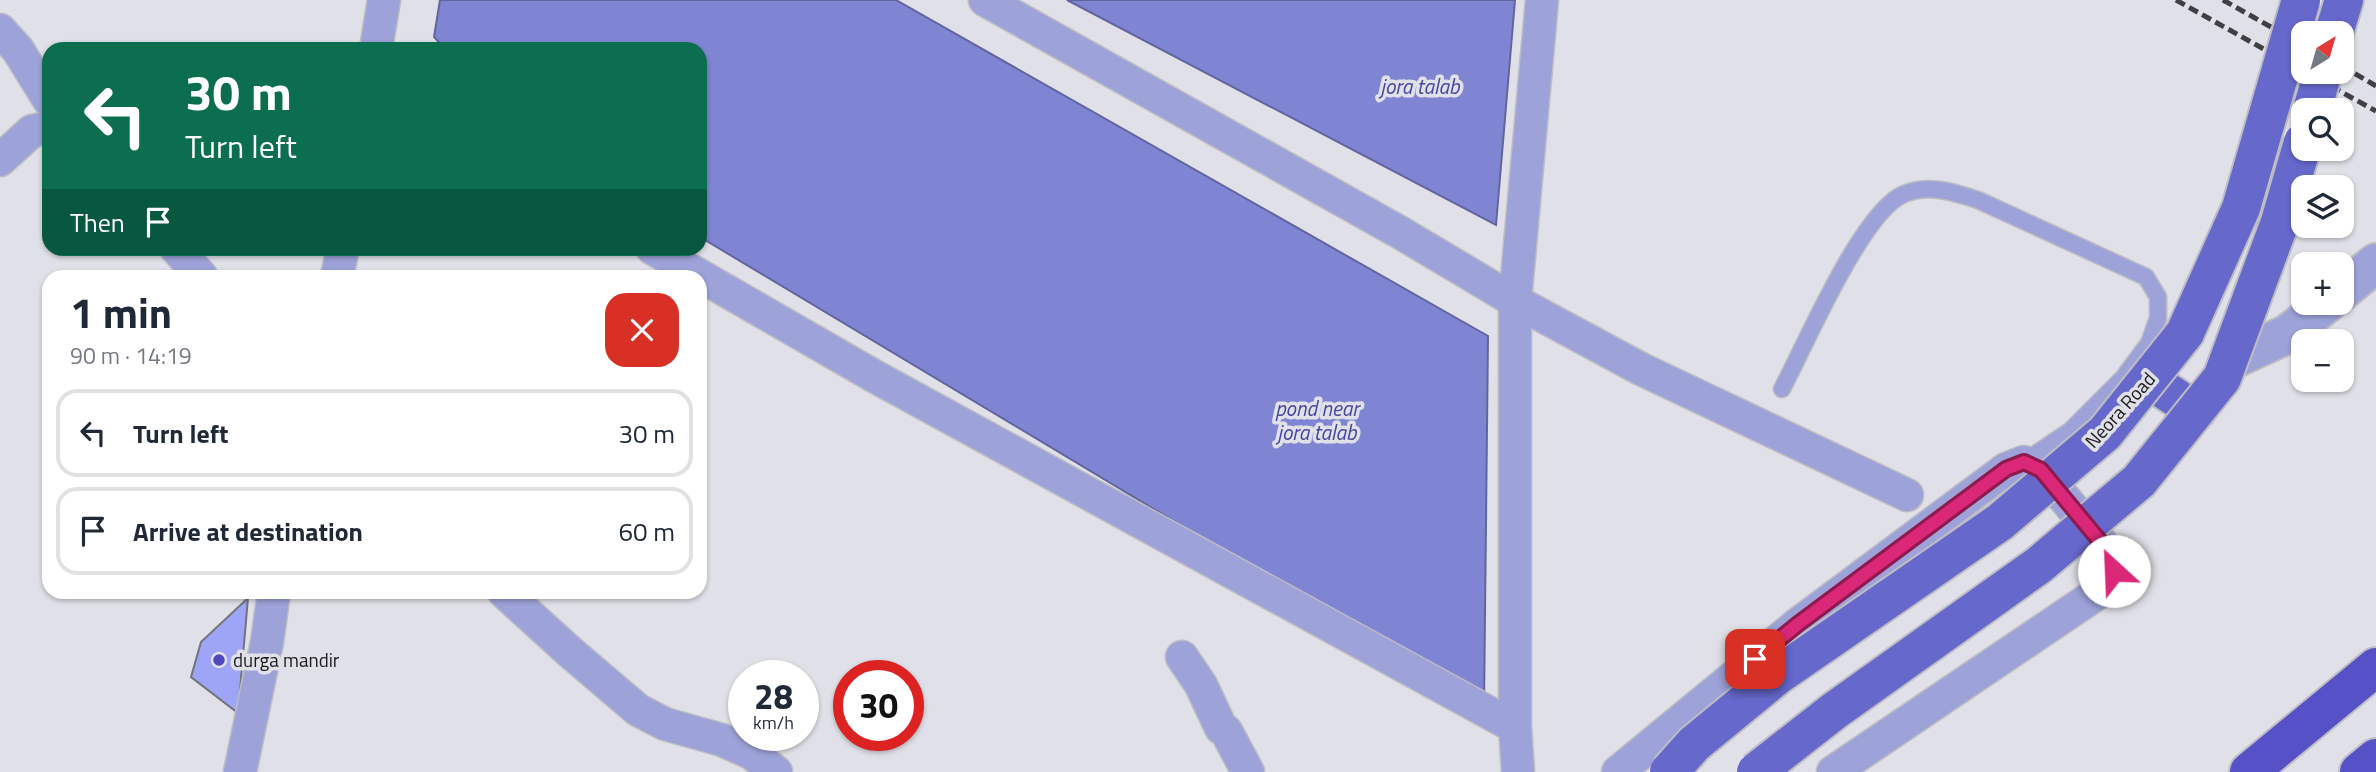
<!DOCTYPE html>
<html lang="en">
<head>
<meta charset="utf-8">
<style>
  :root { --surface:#fff; --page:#f2f2f3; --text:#1f2937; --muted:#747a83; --line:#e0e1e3 }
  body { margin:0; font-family:"Titillium Web",sans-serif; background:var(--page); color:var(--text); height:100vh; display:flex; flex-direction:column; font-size:26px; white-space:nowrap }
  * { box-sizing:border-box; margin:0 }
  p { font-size:23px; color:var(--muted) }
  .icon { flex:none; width:38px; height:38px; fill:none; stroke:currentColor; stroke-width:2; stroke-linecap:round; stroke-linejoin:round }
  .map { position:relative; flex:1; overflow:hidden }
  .details { position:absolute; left:42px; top:270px; width:665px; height:329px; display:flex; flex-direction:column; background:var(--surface); border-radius:21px; box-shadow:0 2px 5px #0004 }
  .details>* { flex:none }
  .banner { position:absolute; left:42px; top:42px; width:665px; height:214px; border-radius:21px; box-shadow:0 2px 5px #0004; background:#0b6e4f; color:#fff; overflow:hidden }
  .needle { width:46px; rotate:37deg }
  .buttons { position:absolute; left:2291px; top:21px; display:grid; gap:14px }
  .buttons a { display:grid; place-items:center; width:63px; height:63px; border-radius:14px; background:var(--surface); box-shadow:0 2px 5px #0004; font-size:35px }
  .speed { position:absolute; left:728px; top:660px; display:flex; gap:14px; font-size:35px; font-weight:700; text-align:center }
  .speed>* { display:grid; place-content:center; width:91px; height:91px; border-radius:50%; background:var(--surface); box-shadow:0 2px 5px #0004; line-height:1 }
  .speed small { font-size:18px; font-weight:400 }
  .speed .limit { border:10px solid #d22; background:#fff; color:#111 }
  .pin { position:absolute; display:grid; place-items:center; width:60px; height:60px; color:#fff; margin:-30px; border-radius:14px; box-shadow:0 4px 10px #0006 }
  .me { position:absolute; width:77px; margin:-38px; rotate:335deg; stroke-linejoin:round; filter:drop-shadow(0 0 5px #0008) }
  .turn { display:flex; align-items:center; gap:24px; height:147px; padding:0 28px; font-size:32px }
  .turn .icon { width:91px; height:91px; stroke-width:2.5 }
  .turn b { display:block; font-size:49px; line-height:60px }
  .then { display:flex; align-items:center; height:66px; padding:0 28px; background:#0003; gap:14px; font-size:26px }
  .round { display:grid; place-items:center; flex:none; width:74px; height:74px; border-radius:21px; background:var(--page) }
  .head { display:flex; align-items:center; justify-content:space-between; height:119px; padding:0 28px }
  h1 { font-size:42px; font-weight:700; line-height:52px }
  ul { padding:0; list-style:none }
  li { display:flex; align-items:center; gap:21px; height:88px; margin:0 14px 10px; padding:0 14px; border:4px solid var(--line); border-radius:21px }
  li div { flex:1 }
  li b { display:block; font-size:26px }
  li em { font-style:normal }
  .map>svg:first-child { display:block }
</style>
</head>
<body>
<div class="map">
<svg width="2376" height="772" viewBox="0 0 2376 772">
  <rect width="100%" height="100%" fill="#e0e1e8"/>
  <path fill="#8085d3" stroke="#62659d" stroke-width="2" d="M440 0H896L1488 336 1484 707 700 237V49H445L434 37Z
    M1067 0H1515L1496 225Z"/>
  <path fill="#9fa5f6" stroke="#73747b" stroke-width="2" d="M248 598 238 713 191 677 201 642Z"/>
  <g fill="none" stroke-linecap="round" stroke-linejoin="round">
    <g stroke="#bdbdc4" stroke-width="19">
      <path id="service" d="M1782 389C1805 346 1862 211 1904 194 1929 184 1954 192 1978 200L2146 277 2158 297V318L2149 343 2123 378 2071 430 2024 462"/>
    </g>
    <g stroke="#bdbdc4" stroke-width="35">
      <path id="minor" d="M985 0 1401 233 1515 301 1641 369 1907 495
        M0 30 18 50 49 100
        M376 49 384 0
        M0 160 32 131 49 127
        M176 248 201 276
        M652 248 874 376 1515 727
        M337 276 343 248
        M504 592 570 652 638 710 665 724 722 740 751 753 776 772
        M1182 657 1201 685 1221 728 1226 731 1248 772
        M240 772 267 642 274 592
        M1518 772 1515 727V301L1542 0
        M1618 772 1798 624 2006 469 2024 462 2041 470 2108 551 2114 571 2098 593 1833 772"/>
    </g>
    <g stroke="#bdbdc4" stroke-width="42">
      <path id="tertiary" d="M2342 291 2376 263
        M2229 361 2288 334 2327 303"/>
    </g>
    <g stroke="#bdbdc4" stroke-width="42">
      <path id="primary" d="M2334 33 2344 0
        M2148 379 2196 411"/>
    </g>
    <g stroke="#bdbdc4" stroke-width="42">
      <path id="motorway" d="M2249 772 2376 667
        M2359 772 2376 758"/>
    </g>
    <use href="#service" stroke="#9da2d9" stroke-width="16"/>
    <use href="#minor" stroke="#9da2d9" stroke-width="32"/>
    <use href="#tertiary" stroke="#9da2d9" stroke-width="38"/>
    <use href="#primary" stroke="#6768cc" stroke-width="38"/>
    <use href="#motorway" stroke="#5651c6" stroke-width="38"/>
    <path stroke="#404044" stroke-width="5" stroke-dasharray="10 5" stroke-linecap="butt" d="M2176 0 2303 71
      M2223 0 2303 45
      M2342 66 2376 86
      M2305 72 2376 111"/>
    <g stroke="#bdbdc4" stroke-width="42" stroke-linecap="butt">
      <path id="primary-bridge" d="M2312 110 2323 72
        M1669 772 1694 744 1778 675 2000 522 2105 433 2185 333 2241 208 2301 0
        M1756 772 1834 711 2039 565 2139 481 2222 378 2280 222 2303 142"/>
    </g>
    <use href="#primary-bridge" stroke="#6768cc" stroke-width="38"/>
  </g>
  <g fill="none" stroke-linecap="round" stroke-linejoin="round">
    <g stroke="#8e194d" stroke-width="18">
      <path id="route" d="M1755 659 1798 624 2006 469 2024 462 2041 470 2108 551 2114 571"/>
    </g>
    <use href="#route" stroke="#db2777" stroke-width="12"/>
  </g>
  <circle fill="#4e47be" stroke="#e0e1e8" stroke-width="2.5" cx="219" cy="660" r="7"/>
  <g text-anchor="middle" stroke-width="7" stroke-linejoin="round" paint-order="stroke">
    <g font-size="19" fill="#1b1b1e" stroke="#e0e1e8">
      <text transform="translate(2120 410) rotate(-48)" y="7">Neora Road</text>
    </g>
    <g font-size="19" fill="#1b1b1e" stroke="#e0e1e8" text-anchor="start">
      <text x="233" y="667">durga mandir</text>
    </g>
    <g font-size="21" font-style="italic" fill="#4845a2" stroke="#e0e1e8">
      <text x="1420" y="94">jora talab</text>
      <text x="1317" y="416">pond near<tspan x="1317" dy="24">jora talab</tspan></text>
    </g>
  </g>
</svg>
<div class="buttons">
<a><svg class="needle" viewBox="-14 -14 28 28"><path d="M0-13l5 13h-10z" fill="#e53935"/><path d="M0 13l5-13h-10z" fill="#747a83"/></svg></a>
<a><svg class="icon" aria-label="search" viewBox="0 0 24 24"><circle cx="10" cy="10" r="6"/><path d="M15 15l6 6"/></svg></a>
<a><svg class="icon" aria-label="layers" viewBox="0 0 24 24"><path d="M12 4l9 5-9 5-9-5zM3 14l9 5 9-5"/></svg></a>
<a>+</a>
<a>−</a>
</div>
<div class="speed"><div>28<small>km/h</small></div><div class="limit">30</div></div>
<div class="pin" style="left:1755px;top:659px;background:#d93025"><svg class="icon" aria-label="arrive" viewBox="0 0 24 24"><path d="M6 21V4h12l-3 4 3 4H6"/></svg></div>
<svg class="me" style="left:2114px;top:571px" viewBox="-20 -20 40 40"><circle r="19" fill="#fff"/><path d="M0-13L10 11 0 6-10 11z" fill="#db2777"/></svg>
<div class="banner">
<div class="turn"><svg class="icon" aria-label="left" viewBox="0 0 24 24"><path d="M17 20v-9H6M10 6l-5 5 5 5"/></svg><div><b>30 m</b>Turn left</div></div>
<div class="then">Then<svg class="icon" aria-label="arrive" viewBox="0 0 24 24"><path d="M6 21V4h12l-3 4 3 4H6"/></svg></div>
</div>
<section class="details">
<div class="head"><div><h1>1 min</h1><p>90 m · 14:19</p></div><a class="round" style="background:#d93025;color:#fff"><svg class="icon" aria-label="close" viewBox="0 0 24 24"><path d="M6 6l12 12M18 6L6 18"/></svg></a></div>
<ul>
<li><svg class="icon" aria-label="left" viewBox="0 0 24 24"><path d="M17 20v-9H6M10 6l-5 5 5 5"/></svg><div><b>Turn left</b></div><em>30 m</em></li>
<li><svg class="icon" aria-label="arrive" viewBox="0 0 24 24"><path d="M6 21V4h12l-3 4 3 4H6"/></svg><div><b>Arrive at destination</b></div><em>60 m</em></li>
</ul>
</section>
</div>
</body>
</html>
